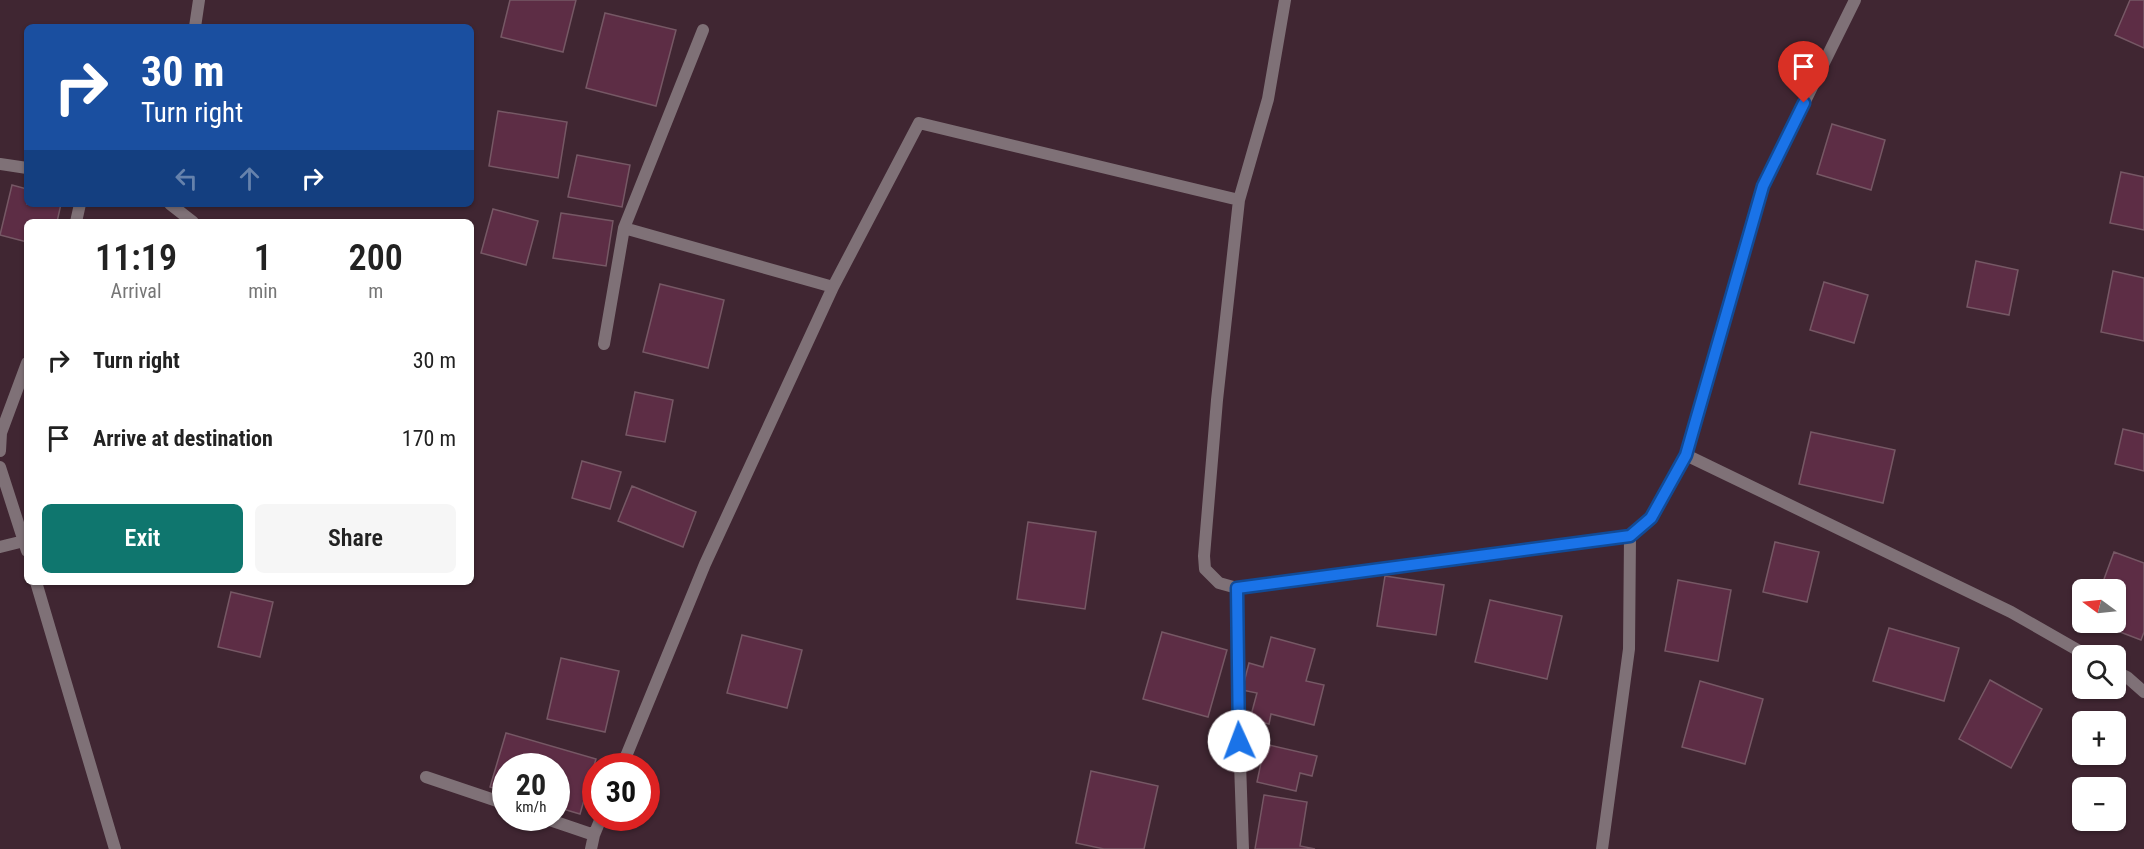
<!DOCTYPE html>
<html lang="en">
<head>
<meta charset="utf-8">
<style>
  :root { --surface:#fff; --page:#f6f6f6; --text:#222; --muted:#767676; --accent:#0f766e }
  body { margin:0; font-family:"Roboto Condensed",sans-serif; background:var(--page); color:var(--text); height:100vh; display:flex; flex-direction:column; font-size:22px; white-space:nowrap }
  * { box-sizing:border-box; margin:0 }
  p { font-size:20px; color:var(--muted) }
  .icon { flex:none; width:33px; height:33px; fill:none; stroke:currentColor; stroke-width:2; stroke-linecap:round; stroke-linejoin:round }
  .map { position:relative; flex:1; overflow:hidden }
  .drawer { position:absolute; left:24px; top:219px; width:450px; height:366px; display:flex; flex-direction:column; background:var(--surface); border-radius:9px; box-shadow:0 2px 4px #0004 }
  .drawer>* { flex:none }
  .hud { position:absolute; left:24px; top:24px; width:450px; height:183px; border-radius:9px; box-shadow:0 2px 4px #0004; background:#1a4fa0; color:#fff; overflow:hidden }
  .needle { width:39px; rotate:285deg }
  .fabs { position:absolute; left:2072px; top:579px; display:grid; gap:12px }
  .fabs a { display:grid; place-items:center; width:54px; height:54px; border-radius:9px; background:var(--surface); box-shadow:0 2px 4px #0004; font-size:30px }
  .speed { position:absolute; left:492px; top:753px; display:flex; gap:12px; font-size:30px; font-weight:700; text-align:center }
  .speed>* { display:grid; place-content:center; width:78px; height:78px; border-radius:50%; background:var(--surface); box-shadow:0 2px 4px #0004; line-height:1 }
  .speed small { font-size:15px; font-weight:400 }
  .speed .limit { border:9px solid #d22; background:#fff; color:#111 }
  .pin { position:absolute; display:grid; place-items:center; width:51px; height:51px; color:#fff; margin:-62px -26px; border-radius:50% 50% 50% 0; rotate:-45deg; box-shadow:0 0 6px #0007 }
  .pin .icon { rotate:45deg }
  .me { position:absolute; width:66px; margin:-33px; rotate:358deg; stroke-linejoin:round; filter:drop-shadow(0 0 4px #0008) }
  .turn { display:flex; align-items:center; gap:21px; height:126px; padding:0 18px; font-size:27px }
  .turn .icon { width:78px; height:78px; stroke-width:2.5 }
  .turn b { display:block; font-size:42px; line-height:51px }
  .lanes { display:flex; align-items:center; height:57px; padding:0 18px; background:#0003; justify-content:center; gap:30px; direction:ltr }
  .lanes .off { opacity:.35 }
  .eta { display:flex; justify-content:space-evenly; align-items:center; height:102px; text-align:center }
  .eta b { font-size:36px; font-weight:600; line-height:42px }
  .button { display:flex; gap:12px; margin-top:auto; padding:12px 18px }
  .button a { flex:1; height:69px; border-radius:9px; background:var(--accent); color:#fff; font-size:24px; font-weight:600; line-height:69px; text-align:center }
  .button a+a { background:var(--page); color:var(--text) }
  ul { padding:0; list-style:none }
  li { display:flex; align-items:center; gap:18px; height:78px; padding:0 18px }
  li div { flex:1 }
  li b { display:block; font-size:22px }
  li em { font-style:normal }
  .map>svg:first-child { display:block }
</style>
</head>
<body>
<div class="map">
<svg width="2144" height="849" viewBox="0 0 2144 849">
  <rect width="100%" height="100%" fill="#402632"/>
  <path fill="#5d2d45" stroke="#765865" stroke-width="1.5" d="M510 0H576L563 52 501 37Z
    M2130 0H2144V48L2115 35Z
    M605 13 676 30 656 106 586 88Z
    M498 111 567 122 558 178 489 166Z
    M1832 124 1885 140 1871 190 1817 174Z
    M577 155 630 165 622 207 568 197Z
    M2121 172 2144 177V230L2110 223Z
    M12 185 27 189V204H61L57 222H27V242L0 235Z
    M493 209 538 221 526 265 481 253Z
    M561 213 613 221 606 266 553 258Z
    M1976 261 2018 270 2009 315 1967 307Z
    M2113 271 2144 278V341L2101 332Z
    M1824 282 1868 295 1854 343 1810 330Z
    M660 284 724 300 708 368 643 352Z
    M635 392 673 400 665 442 626 435Z
    M2123 429 2144 434V471L2115 464Z
    M1811 432 1895 450 1883 503 1799 484Z
    M582 461 621 472 610 509 572 498Z
    M632 486 696 512 683 547 618 521Z
    M1028 522 1096 532 1085 609 1017 599Z
    M1775 542 1819 552 1807 602 1763 592Z
    M2114 552 2144 563V632L2141 640 2094 622H2115V590H2100Z
    M1385 576 1444 585 1436 635 1377 626Z
    M1678 580 1731 590 1718 661 1665 651Z
    M231 592 273 602 260 657 218 647Z
    M1490 600 1562 616 1547 679 1475 662Z
    M1889 628 1959 648 1944 701 1873 681Z
    M1162 632 1227 650 1208 717 1143 699Z
    M742 635 802 650 787 708 727 693Z
    M1271 637 1315 649 1306 681 1324 685 1314 725 1271 714 1269 724 1250 719 1257 693 1242 690 1249 663 1263 667Z
    M561 658 619 671 605 732 547 719Z
    M1990 680 2042 709 2011 768 1959 739Z
    M1700 681 1763 699 1745 764 1682 747Z
    M506 733 596 759 580 814 556 807V766H506V792L490 787Z
    M1265 744 1317 756 1312 776 1300 773 1296 791 1257 782Z
    M1091 771 1158 786 1144 849H1104L1076 843Z
    M1264 795 1307 802 1300 846 1315 849H1255Z"/>
  <g fill="none" stroke-linecap="round" stroke-linejoin="round">
    <path stroke="#7f7177" stroke-width="12" d="M195 27 199 0
      M0 164 27 168
      M1239 200 1217 400 1204 556 1205 569 1219 583 1237 588 1630 536 1651 518 1686 455 1763 186 1855 0
      M170 204 193 222
      M76 222 80 204
      M624 228 703 30
      M604 344 624 228 833 287 919 123 1239 200 1268 99 1285 0
      M0 451 1 433 27 363
      M1686 455 2011 612 2088 656
      M0 467 27 551
      M0 547 24 541
      M36 582 115 849
      M1237 588V677L1243 849
      M2115 671 2127 677 2144 692
      M622 766 705 564 833 287
      M426 777 506 804
      M544 818 594 835 601 818
      M591 849 594 835
      M1602 849 1629 649 1630 536"/>
  </g>
  <g fill="none" stroke-linecap="round" stroke-linejoin="round">
    <g stroke="#114b97" stroke-width="15">
      <path id="route" d="M1239 741 1237 588 1630 536 1651 518 1686 455 1763 186 1804 103"/>
    </g>
    <use href="#route" stroke="#1a73e8" stroke-width="10"/>
  </g>
</svg>
<div class="fabs">
<a><svg class="needle" viewBox="-14 -14 28 28"><path d="M0-13l5 13h-10z" fill="#e53935"/><path d="M0 13l5-13h-10z" fill="#767676"/></svg></a>
<a><svg class="icon" aria-label="search" viewBox="0 0 24 24"><circle cx="10" cy="10" r="6"/><path d="M15 15l6 6"/></svg></a>
<a>+</a>
<a>−</a>
</div>
<div class="speed"><div>20<small>km/h</small></div><div class="limit">30</div></div>
<div class="pin" style="left:1804px;top:103px;background:#d93025"><svg class="icon" aria-label="arrive" viewBox="0 0 24 24"><path d="M6 21V4h12l-3 4 3 4H6"/></svg></div>
<svg class="me" style="left:1239px;top:741px" viewBox="-20 -20 40 40"><circle r="19" fill="#fff"/><path d="M0-13L10 11 0 6-10 11z" fill="#1a73e8"/></svg>
<div class="hud">
<div class="turn"><svg class="icon" aria-label="right" viewBox="0 0 24 24"><path d="M7 20v-9h11M14 6l5 5-5 5"/></svg><div><b>30 m</b>Turn right</div></div>
<div class="lanes"><svg class="icon off" aria-label="left" viewBox="0 0 24 24"><path d="M17 20v-9H6M10 6l-5 5 5 5"/></svg><svg class="icon off" aria-label="ahead" viewBox="0 0 24 24"><path d="M12 20V5M6 11l6-6 6 6"/></svg><svg class="icon" aria-label="right" viewBox="0 0 24 24"><path d="M7 20v-9h11M14 6l5 5-5 5"/></svg></div>
</div>
<section class="drawer">
<div class="eta">
<div><b>11:19</b><p>Arrival</p></div>
<div><b>1</b><p>min</p></div>
<div><b>200</b><p>m</p></div>
</div>
<ul>
<li><svg class="icon" aria-label="right" viewBox="0 0 24 24"><path d="M7 20v-9h11M14 6l5 5-5 5"/></svg><div><b>Turn right</b></div><em>30 m</em></li>
<li><svg class="icon" aria-label="arrive" viewBox="0 0 24 24"><path d="M6 21V4h12l-3 4 3 4H6"/></svg><div><b>Arrive at destination</b></div><em>170 m</em></li>
</ul>
<div class="button"><a>Exit</a><a>Share</a></div>
</section>
</div>
</body>
</html>
